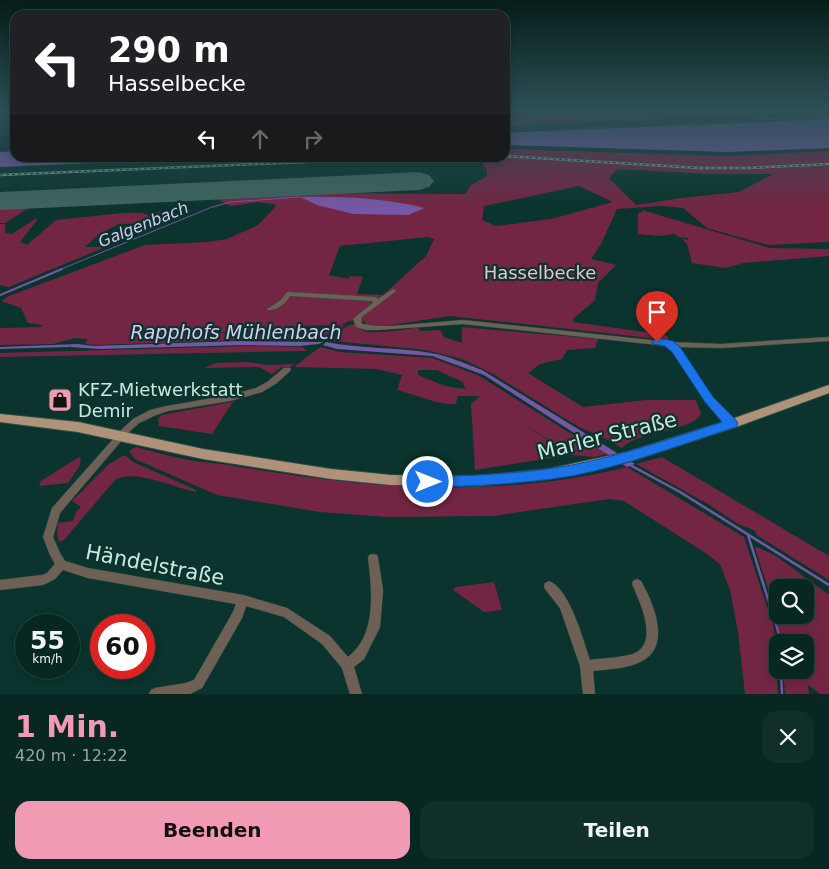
<!DOCTYPE html>
<html lang="de">
<head>
<meta charset="utf-8">
<style>
  :root { --surface:#082722; --page:#112f2a; --text:#f1f3f6; --muted:#98a5a5; --line:#294440; --accent:#f09ab4 }
  body { margin:0; font-family:"DejaVu Sans",sans-serif; background:var(--page); color:var(--text); height:100vh; display:flex; flex-direction:column; font-size:19px; white-space:nowrap }
  * { box-sizing:border-box; margin:0 }
  p { font-size:16px; color:var(--muted) }
  .icon { flex:none; width:28px; height:28px; fill:none; stroke:currentColor; stroke-width:2; stroke-linecap:round; stroke-linejoin:round }
  .map { position:relative; height:694px; overflow:hidden }
  .sheet { display:flex; flex-direction:column; background:var(--surface); flex:1 }
  .sheet>* { flex:none }
  .banner { position:absolute; left:10px; top:10px; width:500px; height:152px; border-radius:15px; box-shadow:0 2px 12px #0003,0 0 0 1px var(--line); background:#202124; color:#fff; overflow:hidden }
  .tools { position:absolute; left:769px; top:579px; display:grid; gap:10px }
  .tools a { display:grid; place-items:center; width:45px; height:45px; border-radius:10px; background:var(--surface); box-shadow:0 2px 12px #0003,0 0 0 1px var(--line); font-size:25px }
  .speed { position:absolute; left:15px; top:614px; display:flex; gap:10px; font-size:25px; font-weight:700; text-align:center }
  .speed>* { display:grid; place-content:center; width:65px; height:65px; border-radius:50%; background:var(--surface); box-shadow:0 2px 12px #0003,0 0 0 1px var(--line); line-height:1 }
  .speed small { font-size:12px; font-weight:400 }
  .speed .limit { border:8px solid #d22; background:#fff; color:#111 }
  .pin { position:absolute; display:grid; place-items:center; width:42px; height:42px; color:#fff; margin:-51px -21px; border-radius:50% 50% 50% 0; rotate:-45deg; box-shadow:0 0 5px #0007 }
  .pin .icon { rotate:45deg }
  .me { position:absolute; width:55px; margin:-28px; rotate:90deg; stroke-linejoin:round; filter:drop-shadow(0 0 4px #0008) }
  .turn { display:flex; align-items:center; gap:18px; height:105px; padding:0 15px; font-size:22px }
  .turn .icon { width:65px; height:65px; stroke-width:2.5 }
  .turn b { display:block; font-size:35px; line-height:42px }
  .lanes { display:flex; align-items:center; height:48px; padding:0 15px; background:#0003; justify-content:center; gap:25px; direction:ltr }
  .lanes .off { opacity:.35 }
  .round { display:grid; place-items:center; flex:none; width:52px; height:52px; border-radius:15px; background:var(--page) }
  .head { display:flex; align-items:center; justify-content:space-between; height:85px; padding:0 15px }
  h1 { font-size:30px; font-weight:600; line-height:38px; color:var(--accent) }
  .button { display:flex; gap:10px; margin-top:auto; padding:10px 15px }
  .button a { flex:1; height:58px; border-radius:15px; background:var(--accent); color:#111; font-size:20px; font-weight:600; line-height:58px; text-align:center }
  .button a+a { background:var(--page); color:var(--text) }
  .map>svg:first-child { display:block }
</style>
</head>
<body>
<div class="map">
<svg width="829" height="694" viewBox="0 0 829 694">
  <rect width="100%" height="100%" fill="#0a342d"/>
  <path fill="#732643" fill-rule="evenodd" d="M505 111H828L505 126Z
    M829 115V119L773 120 505 132Z
    M505 149 726 156 829 151V242L768 245 707 228 683 208 661 206 617 209 601 244 591 259 616 265 598 283 595 300 573 319V322L666 335 669 340 450 316 385 326 366 324 364 321C355 320 350 319 342 325L290 326 319 329 345 325 330 335 259 331 162 335 260 332 331 336 326 339H270L97 345 85 344 88 339 75 338 53 344 0 345V328L41 327 42 325 28 323 21 308 1 301 9 296 145 245 207 242 227 239 258 225 277 205 259 202 231 206 219 200 220 198 307 193 465 194 471 185 487 176V171L480 158H505ZM618 169 710 174H773L739 192 681 198 636 205 609 178ZM579 186 613 202 551 219 496 226 482 220 484 206ZM428 237 434 239 426 256 383 295 357 294 363 277 350 276 348 279 329 275 340 246Z
    M29 208 5 223H0V209Z
    M642 210 770 248 829 249V256L743 263 726 268 692 263 687 244 682 239 688 240V238L678 237 675 234 659 236 638 234V213L642 212Z
    M163 211 170 213 148 223 119 224 98 235 85 247H100L111 233 126 236 108 246 9 287 0 285V224H5V233L12 234 35 219H38L20 242 27 245 56 220 122 213H143L149 216Z
    M354 324C358 328 363 331 368 332 379 333 408 330 418 327L420 331 440 330 444 337 462 343V327L598 339 595 348 567 350 562 359 540 364 528 373 583 407 646 400H696L701 414C691 432 639 430 622 448L606 439 579 427 493 374 462 359 426 350 334 341 336 338 333 337C339 332 346 325 354 324Z
    M249 346 302 347 307 351 0 357V353Z
    M320 347 340 352 432 358 478 375 568 432 607 454 594 457 572 455 518 420 570 455 475 470 471 404 480 396H458L456 404C441 406 414 394 397 390L402 375 377 369 294 367ZM418 370H437L463 382 465 389 445 386 418 375Z
    M247 362 268 365 294 364 289 368 282 367 272 374 259 367 204 368 216 363Z
    M237 401 232 403 212 434 159 426 158 419 161 415Z
    M136 447C152 451 168 456 184 459 202 463 222 463 240 467 368 489 499 499 627 467L744 537 774 628 778 694H745L738 632 730 590 720 564 704 552 624 501 609 499 492 516 387 517 320 512 217 495 135 459 129 451Z
    M122 456H126L133 462 196 490V492C176 488 132 468 115 480L64 540 59 542 57 534 58 523 73 521 76 512 81 507 72 501 108 465Z
    M79 457 81 458 79 467 68 483 39 486 41 481Z
    M662 457 829 556V580L757 535 754 530 738 524 708 504 636 464Z
    M757 547 776 556 829 595V694H821L808 685 809 694H785L783 670H805V642H781L772 601 755 548ZM778 588H805V615H778Z
    M494 582 502 610 484 612 453 590 456 587Z"/>
  <path fill="#7557a5" d="M829 119V148L727 152 505 145V133Z
    M15 151V158H211L0 167V152Z
    M300 197C342 196 384 198 425 208L408 215 353 214 317 205Z
    M237 341 323 342 319 344 300 346 245 345 99 349 70 347 71 345 69 347 0 349V347L78 344 94 346Z
    M326 342C361 349 396 347 431 353 449 356 466 364 482 370L635 464 627 467 484 375 432 356 337 349 323 345Z"/>
  <g fill="none" stroke-linecap="round" stroke-linejoin="round">
    <path stroke="#7557a5" stroke-width="1" d="M59 270 212 207 231 202 300 197"/>
    <path stroke="#7557a5" stroke-width="2" d="M0 295 62 269"/>
    <path stroke="#7557a5" stroke-width="2.5" d="M630 465 680 492 829 585
      M748 535 778 631 779 642
      M781 670 782 694"/>
    <path fill="#3e645d" fill-rule="evenodd" d="M419 172 429 175 434 181 429 187 419 190 0 210V192Z"/>
    <g stroke="#29504a" stroke-width="1">
      <path id="street" d="M393 289 395 290 396 291 395 292 363 316 361 319 362 324 378 326H392L463 320 669 342 721 344 829 337V341L721 348 676 347 712 397 734 422 735 424 734 426H728L706 401 673 352 667 346 463 324 378 330H366L356 327 353 319 359 314 373 303 372 301 290 296C286 304 276 311 268 310L267 309 281 300 286 293 288 292 375 297 378 299Z
        M284 368H290L291 370 277 383 262 392 230 401 168 411 156 415 139 423 128 433 60 513 53 537 60 553 65 561 88 568 243 595 287 608 330 636 348 657C377 635 372 590 368 558L369 555 373 554 377 555 378 558 383 590 380 627 364 659 354 667 362 694H350L342 668 322 644 284 617 246 606 242 618 202 688 190 694H149L151 690 155 688 186 683 194 680 233 612 236 604 88 578 63 570 55 579 43 585 0 590V580L42 575 47 573 55 564 50 555 43 537 52 508 122 429 133 419 150 410 167 406 230 395 256 388 267 382Z
        M637 579 641 581C653 602 672 646 642 661 627 669 609 669 593 671L595 694H583L580 666 560 608 545 589 544 586 545 583 549 581C570 589 583 640 590 660 604 658 619 658 633 654 660 643 640 602 632 584L633 581Z"/>
    </g>
    <g stroke="#29504a" stroke-width="2">
      <path id="primary" d="M829 385V393L736 427 628 462 548 479 476 486 391 485 331 479 203 459 78 432 0 422V414L78 422 203 449 331 469 391 475 476 476 548 469 627 452 726 421Z"/>
    </g>
    <use href="#street" fill="#6e6054" fill-rule="evenodd"/>
    <use href="#primary" fill="#b0927a" fill-rule="evenodd"/>
    <g stroke="#72948d" stroke-width="2.5">
      <path id="rail" d="M505 156 700 168H749L829 164
        M0 175 400 158"/>
    </g>
    <use href="#rail" stroke="#0a342d" stroke-width="1" stroke-dasharray="3" stroke-linecap="butt"/>
  </g>
  <linearGradient id="sky" x2="0" y2="1"><stop stop-color="#061d19"/><stop offset="0.53" stop-color="#2d5057"/><stop offset="1" stop-color="#2d5057" stop-opacity="0"/></linearGradient>
  <rect width="829" height="208" fill="url(#sky)"/>
  <path fill="#1a73e8" stroke="#114b97" d="M657 338 673 341 680 347 713 397 736 420 738 424 736 427C682 444 628 465 572 476 524 484 476 486 428 487L423 486 421 482 423 478 428 477C476 475 524 474 572 465 623 455 673 438 722 422L705 402 672 352 665 346 653 344 652 342Z"/>
  <defs>
    <g id="shop-square" transform="scale(1.25)"><rect x="-9" y="-9" width="18" height="18" rx="4" fill="#f09ab4" stroke="#0a342d"/><path d="M-5-2.5h2.3a2.7 3.5 0 0 1 5.4 0H5L5.5 6h-11ZM-1.5-2.5h3a1.5 2.3 0 0 0-3 0Z" fill="#111"/></g>
  </defs>
  <g fill-rule="evenodd">
    <use href="#shop-square" x="60" y="400"/>
  </g>
  <g text-anchor="middle" stroke-width="4.5" stroke-linejoin="round" paint-order="stroke">
    <g font-size="16" font-style="italic" fill="#d9caf5" stroke="#0a342d">
      <text transform="translate(143 224) rotate(-22)" y="6">Galgenbach</text>
    </g>
    <g font-size="18" fill="#f1bfcd" stroke="#0a342d">
      <text x="540" y="279">Hasselbecke</text>
    </g>
    <g font-size="18" fill="#cce6e0" stroke="#0a342d" text-anchor="start">
      <text x="78" y="396">KFZ-Mietwerkstatt<tspan x="78" dy="21">Demir</tspan></text>
    </g>
    <g font-size="19" font-style="italic" fill="#d9caf5" stroke="#0a342d">
      <text x="236" y="339">Rapphofs Mühlenbach</text>
    </g>
    <g font-size="21" fill="#cce6e0" stroke="#0a342d">
      <text transform="translate(607 436) rotate(-14)" y="7">Marler Straße</text>
      <text transform="translate(155 565) rotate(11)" y="7">Händelstraße</text>
    </g>
  </g>
</svg>
<div class="tools">
<a><svg class="icon" aria-label="search" viewBox="0 0 24 24"><circle cx="10" cy="10" r="6"/><path d="M15 15l6 6"/></svg></a>
<a><svg class="icon" aria-label="layers" viewBox="0 0 24 24"><path d="M12 4l9 5-9 5-9-5zM3 14l9 5 9-5"/></svg></a>
</div>
<div class="speed"><div>55<small>km/h</small></div><div class="limit">60</div></div>
<div class="pin" style="left:657px;top:342px;background:#d93025"><svg class="icon" aria-label="arrive" viewBox="0 0 24 24"><path d="M6 21V4h12l-3 4 3 4H6"/></svg></div>
<svg class="me" style="left:428px;top:482px" viewBox="-20 -20 40 40"><circle r="17" fill="#1a73e8" stroke="#fff" stroke-width="3"/><path d="M0-11L8 9 0 5-8 9z" fill="#fff"/></svg>
<div class="banner">
<div class="turn"><svg class="icon" aria-label="left" viewBox="0 0 24 24"><path d="M17 20v-9H6M10 6l-5 5 5 5"/></svg><div><b>290 m</b>Hasselbecke</div></div>
<div class="lanes"><svg class="icon" aria-label="left" viewBox="0 0 24 24"><path d="M17 20v-9H6M10 6l-5 5 5 5"/></svg><svg class="icon off" aria-label="ahead" viewBox="0 0 24 24"><path d="M12 20V5M6 11l6-6 6 6"/></svg><svg class="icon off" aria-label="right" viewBox="0 0 24 24"><path d="M7 20v-9h11M14 6l5 5-5 5"/></svg></div>
</div>
</div>
<section class="sheet">
<div class="head"><div><h1>1 Min.</h1><p>420 m · 12:22</p></div><a class="round"><svg class="icon" aria-label="close" viewBox="0 0 24 24"><path d="M6 6l12 12M18 6L6 18"/></svg></a></div>
<div class="button"><a>Beenden</a><a>Teilen</a></div>
</section>
</body>
</html>
